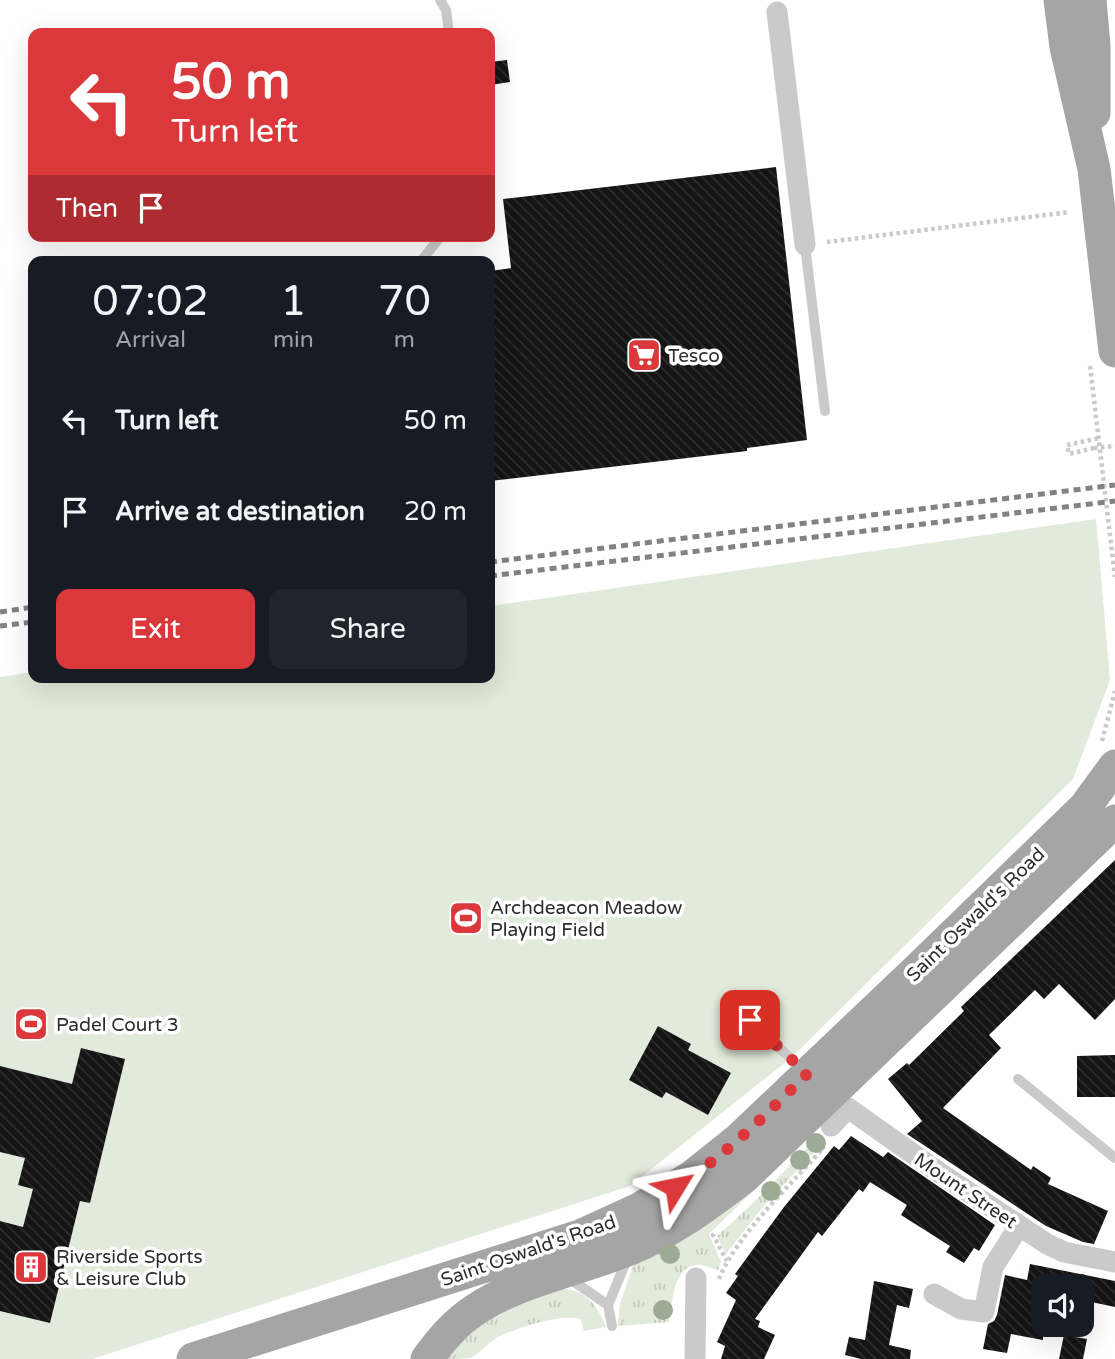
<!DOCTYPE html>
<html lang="en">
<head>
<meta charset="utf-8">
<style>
  :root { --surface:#171b24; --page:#20242c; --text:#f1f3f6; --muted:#9ea1a6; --accent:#da383b }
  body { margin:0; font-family:"Varela Round",sans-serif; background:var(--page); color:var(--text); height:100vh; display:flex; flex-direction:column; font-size:26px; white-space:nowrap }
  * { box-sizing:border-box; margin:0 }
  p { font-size:23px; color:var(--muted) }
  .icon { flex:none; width:38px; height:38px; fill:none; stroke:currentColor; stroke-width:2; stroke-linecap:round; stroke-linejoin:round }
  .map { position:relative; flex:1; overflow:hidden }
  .drawer { position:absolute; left:28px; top:256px; width:467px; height:427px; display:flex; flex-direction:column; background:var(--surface); border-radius:14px; box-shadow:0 7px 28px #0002 }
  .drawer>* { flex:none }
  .guide { position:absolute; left:28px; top:28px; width:467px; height:214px; border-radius:14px; box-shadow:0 7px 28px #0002; background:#da383b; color:#fff; overflow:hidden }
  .buttons { position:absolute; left:1031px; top:1274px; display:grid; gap:14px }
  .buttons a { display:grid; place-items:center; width:63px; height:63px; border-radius:14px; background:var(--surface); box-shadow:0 7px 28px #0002; font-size:35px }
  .pin { position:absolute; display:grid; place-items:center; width:60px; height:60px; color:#fff; margin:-30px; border-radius:14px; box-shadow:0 4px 10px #0006 }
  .me { position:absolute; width:77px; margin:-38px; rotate:55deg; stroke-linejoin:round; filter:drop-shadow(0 0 5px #0008) }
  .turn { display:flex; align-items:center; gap:24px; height:147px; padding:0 28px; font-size:32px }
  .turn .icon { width:91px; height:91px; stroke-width:2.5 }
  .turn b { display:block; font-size:49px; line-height:60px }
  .then { display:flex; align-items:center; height:66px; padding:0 28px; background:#0003; gap:14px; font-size:26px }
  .eta { display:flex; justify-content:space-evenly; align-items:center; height:119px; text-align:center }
  .eta b { font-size:42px; font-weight:600; line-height:49px }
  .cta { display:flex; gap:14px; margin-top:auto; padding:14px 28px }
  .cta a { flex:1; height:80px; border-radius:14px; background:var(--accent); color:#fff; font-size:28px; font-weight:600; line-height:80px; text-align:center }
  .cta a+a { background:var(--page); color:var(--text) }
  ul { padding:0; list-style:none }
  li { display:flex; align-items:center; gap:21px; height:91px; padding:0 28px }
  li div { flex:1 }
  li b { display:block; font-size:26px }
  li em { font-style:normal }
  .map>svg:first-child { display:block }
</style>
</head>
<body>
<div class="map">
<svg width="1115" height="1359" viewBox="0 0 1115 1359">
  <defs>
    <pattern id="grass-tufts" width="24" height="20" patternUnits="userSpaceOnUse" patternTransform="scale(1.75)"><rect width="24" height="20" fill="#e2eadb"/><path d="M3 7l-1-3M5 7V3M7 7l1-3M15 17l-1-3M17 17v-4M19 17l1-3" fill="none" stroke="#c2c9bc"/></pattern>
    <pattern id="building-back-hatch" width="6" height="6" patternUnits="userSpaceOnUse" patternTransform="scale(1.75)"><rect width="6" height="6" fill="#141414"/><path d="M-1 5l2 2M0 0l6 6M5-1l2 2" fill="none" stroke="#2e2e2e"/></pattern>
  </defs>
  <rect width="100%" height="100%" fill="#fff"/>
  <path fill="url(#grass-tufts)" d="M914 1035 709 1234 721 1262 718 1270C713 1269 707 1266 701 1265 673 1262 672 1304 669 1322L618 1326 620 1304 635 1260Z
    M817 1138 822 1144 762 1208 726 1254 717 1236 750 1206Z
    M561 1289C586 1289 598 1306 606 1327L584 1331 581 1319C561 1313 515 1328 496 1338 487 1344 479 1354 470 1358 464 1359 454 1359 448 1359 474 1320 519 1305 561 1289Z"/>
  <path fill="#e2eadb" d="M1096 519 1110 680 1073 779 792 1057 630 1186 92 1359H0V677L33 672V677H490V606Z"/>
  <path fill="url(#building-back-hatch)" d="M507 60 510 82 490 85V62Z
    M776 167 807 440 747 448V451L490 481V271L511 268 503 199Z
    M1115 860V999L1095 1020 1059 984 1044 999 1035 990 989 1035 1001 1048 943 1108 1031 1170 1033 1166 1051 1178 1048 1184 1108 1211 1094 1244 1083 1242 1046 1226 907 1134 922 1121 888 1079 907 1063 909 1065 964 1011 961 1007Z
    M658 1026 691 1044 688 1050 731 1073 708 1115 666 1092 662 1098 629 1080Z
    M81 1048 125 1059 90 1203 80 1201 50 1323 0 1311V1221L23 1227 33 1189 18 1185 25 1158 0 1152V1066L72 1084Z
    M1115 1055V1097H1077V1056Z
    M851 1136 883 1157 888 1152 995 1225 979 1251 974 1248 964 1263 946 1252 950 1246 901 1215 907 1205 870 1182 863 1192 859 1189 822 1236 818 1232 755 1319 760 1321 758 1327 775 1335 764 1359H721L725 1346 717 1342 736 1300 726 1293 738 1276 735 1274 784 1207 834 1146 839 1150Z
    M1030 1264 1115 1281V1307L1082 1300V1286H1043V1340L1011 1334 1007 1353 983 1349 988 1324 994 1321 997 1315 1005 1275 1027 1280Z
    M874 1281 913 1289 909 1308 897 1305 889 1345 911 1350 910 1359H861L845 1355 849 1337 865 1340Z
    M1064 1335 1087 1339 1083 1359H1059Z"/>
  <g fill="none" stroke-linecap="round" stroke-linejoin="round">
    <path stroke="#cacaca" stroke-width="4.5" stroke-dasharray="3.5 3.5" stroke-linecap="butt" d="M827 242 1070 212
      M1090 366 1115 577
      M1094 448 1069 454 1067 445 1099 438
      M1102 741 1115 691
      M714 1234 713 1235 727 1261
      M719 1279C737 1234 792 1184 824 1147"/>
    <path stroke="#cacaca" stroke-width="10" d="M440 0 446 10 449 33
      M805 245 825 411
      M421 261 441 236
      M750 1020 804 1071
      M1018 1079 1115 1158
      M567 1277 608 1305
      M612 1326 608 1305 628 1257"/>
    <path stroke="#cacaca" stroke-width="21" d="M777 12 805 245
      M831 1126 848 1108 943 1175 1047 1244 1064 1252 1115 1262
      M934 1294 961 1309 984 1312 993 1267 1019 1226
      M695 1359 696 1278"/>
    <path stroke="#a5a5a5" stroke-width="33" d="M1060 0 1066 47 1094 169 1115 351
      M1090 0 1094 46V113
      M193 1359 580 1236 639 1209 693 1176 738 1140 918 969 1085 807 1115 766
      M427 1359C441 1340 455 1323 475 1310 518 1281 581 1269 630 1249 671 1232 708 1205 743 1178L1115 821"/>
    <path stroke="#828282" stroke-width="5" stroke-dasharray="7 5" stroke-linecap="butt" d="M490 562 1115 485
      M490 576 1115 501
      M0 612 33 607
      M0 626 33 622"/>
    <path stroke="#cacaca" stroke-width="4.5" stroke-dasharray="3.5 3.5" stroke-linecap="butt" d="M1094 448 1115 446"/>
  </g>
  <g fill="#9eab94">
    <circle cx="816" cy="1143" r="10"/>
    <circle cx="800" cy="1160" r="10"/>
    <circle cx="771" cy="1191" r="10"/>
    <circle cx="670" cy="1254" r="10"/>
    <circle cx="663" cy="1310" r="10"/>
  </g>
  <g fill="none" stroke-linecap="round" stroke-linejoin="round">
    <path stroke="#da383b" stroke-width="12" stroke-dasharray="0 21.6" d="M675 1187C725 1157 766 1114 807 1074L750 1020"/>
  </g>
  <defs>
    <g id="supermarket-square" transform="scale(1.75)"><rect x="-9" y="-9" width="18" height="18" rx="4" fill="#da383b" stroke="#fff"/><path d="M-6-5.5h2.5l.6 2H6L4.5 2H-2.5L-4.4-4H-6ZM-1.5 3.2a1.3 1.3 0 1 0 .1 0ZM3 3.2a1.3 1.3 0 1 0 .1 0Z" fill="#fff"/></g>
    <g id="stadium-square" transform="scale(1.75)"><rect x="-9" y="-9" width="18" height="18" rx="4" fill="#da383b" stroke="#fff"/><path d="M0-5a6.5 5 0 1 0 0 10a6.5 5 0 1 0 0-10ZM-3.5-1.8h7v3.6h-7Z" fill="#fff"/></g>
    <g id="building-square" transform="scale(1.75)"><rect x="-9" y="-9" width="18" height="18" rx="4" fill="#da383b" stroke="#fff"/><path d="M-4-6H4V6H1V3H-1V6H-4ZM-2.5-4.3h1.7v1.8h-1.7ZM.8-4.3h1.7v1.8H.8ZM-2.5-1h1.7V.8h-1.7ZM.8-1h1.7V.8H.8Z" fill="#fff"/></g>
  </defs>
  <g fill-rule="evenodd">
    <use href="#supermarket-square" x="644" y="355"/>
    <use href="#stadium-square" x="466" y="918"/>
    <use href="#stadium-square" x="31" y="1024"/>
    <use href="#building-square" x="31" y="1267"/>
  </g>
  <g text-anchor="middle" stroke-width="7" stroke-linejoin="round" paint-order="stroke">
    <g font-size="19" fill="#2d2d2d" stroke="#fff" text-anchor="start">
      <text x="668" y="362">Tesco</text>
      <text x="490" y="914">Archdeacon Meadow<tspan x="490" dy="22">Playing Field</tspan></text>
      <text x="56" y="1031">Padel Court 3</text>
      <text x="56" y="1263">Riverside Sports<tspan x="56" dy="22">&amp; Leisure Club</tspan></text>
    </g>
    <g font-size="19" fill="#2d2d2d" stroke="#fff">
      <text transform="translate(975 914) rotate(-44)" y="7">Saint Oswald's Road</text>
      <text transform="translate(966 1190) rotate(34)" y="7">Mount Street</text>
      <text transform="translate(528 1250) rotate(-19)" y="7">Saint Oswald's Road</text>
    </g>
  </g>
</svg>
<div class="buttons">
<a><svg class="icon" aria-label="sound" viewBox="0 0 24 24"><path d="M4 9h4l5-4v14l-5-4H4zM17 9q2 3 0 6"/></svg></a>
</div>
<div class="pin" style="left:750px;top:1020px;background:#d93025"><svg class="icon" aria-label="arrive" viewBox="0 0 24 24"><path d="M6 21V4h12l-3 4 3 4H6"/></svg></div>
<svg class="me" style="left:675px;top:1187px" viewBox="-20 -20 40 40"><path d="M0-17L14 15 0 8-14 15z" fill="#da383b" stroke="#fff" stroke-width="4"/></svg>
<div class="guide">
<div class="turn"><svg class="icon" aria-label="left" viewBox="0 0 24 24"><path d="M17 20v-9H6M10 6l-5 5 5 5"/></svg><div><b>50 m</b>Turn left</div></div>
<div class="then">Then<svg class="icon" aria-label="arrive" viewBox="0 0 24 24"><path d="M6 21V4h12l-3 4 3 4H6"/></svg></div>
</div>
<section class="drawer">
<div class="eta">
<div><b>07:02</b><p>Arrival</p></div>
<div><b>1</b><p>min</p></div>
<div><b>70</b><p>m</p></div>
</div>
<ul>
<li><svg class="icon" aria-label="left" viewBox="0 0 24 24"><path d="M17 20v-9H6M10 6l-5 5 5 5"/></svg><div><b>Turn left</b></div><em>50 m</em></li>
<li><svg class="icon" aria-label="arrive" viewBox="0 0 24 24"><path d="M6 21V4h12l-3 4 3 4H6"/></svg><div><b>Arrive at destination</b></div><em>20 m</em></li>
</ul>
<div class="cta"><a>Exit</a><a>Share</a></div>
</section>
</div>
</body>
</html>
